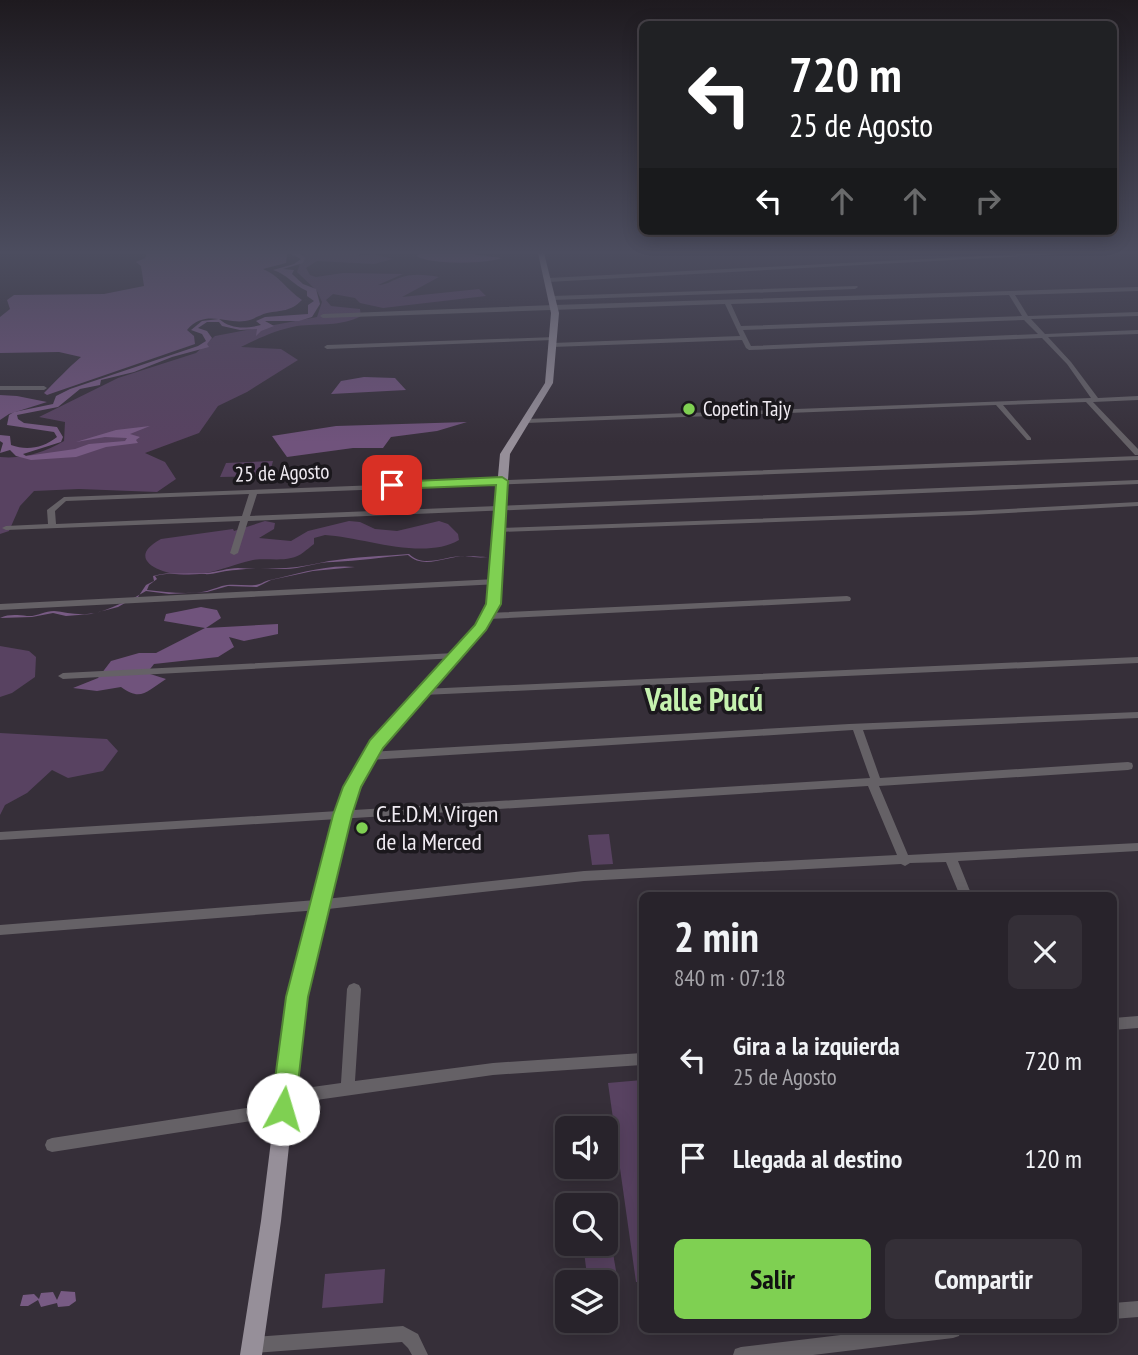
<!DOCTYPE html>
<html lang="es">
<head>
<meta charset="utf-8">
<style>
  :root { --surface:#28232b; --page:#342f37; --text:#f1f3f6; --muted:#a5a4a9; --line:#444047; --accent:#7fd052 }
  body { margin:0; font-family:"PT Sans Narrow",sans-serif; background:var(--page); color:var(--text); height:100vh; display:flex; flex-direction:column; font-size:26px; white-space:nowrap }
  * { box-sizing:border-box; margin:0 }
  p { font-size:23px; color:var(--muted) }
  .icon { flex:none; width:38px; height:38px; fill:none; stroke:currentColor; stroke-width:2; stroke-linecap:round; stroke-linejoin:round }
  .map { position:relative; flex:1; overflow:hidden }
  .panel { position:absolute; left:639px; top:892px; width:478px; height:441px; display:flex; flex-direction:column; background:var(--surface); border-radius:10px; box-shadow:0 4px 18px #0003,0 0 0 2px var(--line) }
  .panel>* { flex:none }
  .guide { position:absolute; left:639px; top:21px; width:478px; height:214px; border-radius:10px; box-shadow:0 4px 18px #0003,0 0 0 2px var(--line); background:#202124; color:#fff; overflow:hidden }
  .fabs { position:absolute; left:555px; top:1116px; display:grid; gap:14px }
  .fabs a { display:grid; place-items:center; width:63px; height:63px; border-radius:10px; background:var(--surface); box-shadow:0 4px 18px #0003,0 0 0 2px var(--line); font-size:35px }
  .pin { position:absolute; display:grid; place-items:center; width:60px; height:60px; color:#fff; margin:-30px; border-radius:14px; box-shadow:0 4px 10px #0006 }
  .me { position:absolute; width:77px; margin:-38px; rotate:6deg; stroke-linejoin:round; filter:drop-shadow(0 0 5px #0008) }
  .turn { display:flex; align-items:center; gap:24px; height:147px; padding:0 35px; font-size:32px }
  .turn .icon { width:91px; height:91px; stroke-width:2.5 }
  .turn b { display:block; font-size:49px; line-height:60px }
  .lanes { display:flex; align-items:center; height:66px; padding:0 35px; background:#0003; justify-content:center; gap:35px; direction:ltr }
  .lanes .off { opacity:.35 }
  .round { display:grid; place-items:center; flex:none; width:74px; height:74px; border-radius:10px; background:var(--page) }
  .headline { display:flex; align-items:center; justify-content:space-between; height:119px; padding:0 35px }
  h1 { font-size:42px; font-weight:700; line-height:52px }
  .button { display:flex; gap:14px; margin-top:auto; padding:14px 35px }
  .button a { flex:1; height:80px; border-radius:10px; background:var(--accent); color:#111; font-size:28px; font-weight:700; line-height:80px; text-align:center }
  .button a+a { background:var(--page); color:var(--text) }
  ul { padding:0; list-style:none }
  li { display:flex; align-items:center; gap:21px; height:98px; padding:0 35px }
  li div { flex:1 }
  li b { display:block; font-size:26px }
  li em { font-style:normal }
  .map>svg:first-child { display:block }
</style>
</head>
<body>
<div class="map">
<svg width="1138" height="1355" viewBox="0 0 1138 1355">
  <rect width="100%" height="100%" fill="#362f39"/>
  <path fill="#584261" d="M304 253H359V256L373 254 393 259 374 264 317 261 306 268 310 275 316 277 343 273 403 274 378 285C386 285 391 281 399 278 413 273 425 275 439 277L402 297 479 289 486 296 383 308 360 303 355 298 333 294 326 300 331 306 360 309 361 316C340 327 320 323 297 326 276 330 259 338 241 347L281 349 298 360 247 392 218 406 199 433 145 453 165 462 176 479 157 492 79 489 34 491 20 506 9 531 0 534V457C24 459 43 453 64 441L65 422 39 417 118 378 196 353 215 336 317 317 322 302 317 291 297 272Z
    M273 461 269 476 220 477 226 463Z
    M265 521 275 523 274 529 259 538 291 541 308 531 349 521 360 522 375 529 397 531 439 521 448 524 458 534 459 540C423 561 363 537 325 535L314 538V544C307 549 300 557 291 558 279 561 266 558 253 560 231 565 213 574 189 575 165 576 122 560 161 539L233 529 234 531Z
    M0 646 29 651 36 657 35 677 12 693 0 697Z
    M0 733 107 739 118 751 103 771 68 778 52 770 27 793 5 805 0 815Z
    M609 834 613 864 592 865 588 835Z
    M642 1080V1282H636L608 1083Z
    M606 1230H609L619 1288 606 1290V1283H588L583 1244H606Z
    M385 1269 383 1303 322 1308 325 1274Z"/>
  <path fill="#70537c" d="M147 253H285L287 255 286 263 263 269C279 275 287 290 302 300 290 312 282 310 267 313 259 315 253 320 245 321 226 324 205 309 187 330L194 336 195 344 47 395 44 393C57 380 67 369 81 357L59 352 0 353V317L10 309 7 300 14 295 104 294 144 286 141 266 136 262 145 258Z
    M422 253H463L502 258C485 264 431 265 416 256Z
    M364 377 395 378 406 390 331 394 341 381Z
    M0 395 17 396 47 402 9 414 0 420Z
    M467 422 437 431 391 437 383 448H353L287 457 272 436 336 426Z
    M201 607 217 610 221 618 206 628 278 624V634L244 641 229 637 234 647 218 657 154 664 147 673 166 679C147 691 141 702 121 687L97 691 73 688 98 678 111 661 139 653H156L205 628 164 621 166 614Z"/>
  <path fill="#785b84" d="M289 253H300L305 258 303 263 283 269 294 270 292 274 303 284 316 289 320 304 312 317 299 321H265L274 326 261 331 256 336 257 329 240 330 222 326 219 322H207L198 328 207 331 212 338 207 344 209 347 172 357 134 372 101 380 100 385 80 389 58 407 17 415 18 419 24 423 57 427 63 437 61 442 23 454 26 456 75 449 89 444 125 441 127 438 105 437 76 442 116 430 150 426 130 434 140 437 136 440 138 443 106 447 76 457 31 460 16 456 10 450 0 453 3 443 0 441V435L10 436 11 445C27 451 43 448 57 437L54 432 7 425 9 415 14 412 53 404 56 396 70 389 198 346 206 341 202 334 191 330 202 321 219 319C231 329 245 329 261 325L256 321 265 317 308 314V305L314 301 307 296V291C293 285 287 274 273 270L294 264 301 259Z
    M409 554C424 569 447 555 465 556 473 556 482 557 488 557 479 558 473 557 465 556 446 556 424 570 408 555 383 557 358 561 333 562 317 562 301 569 284 569 268 569 252 568 236 570 225 570 214 575 204 574 188 574 169 572 155 576L157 579 149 585 147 590C166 592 188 595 207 591 214 589 220 586 227 585 236 584 246 586 255 585 260 585 264 581 270 580 297 574 327 564 355 567L313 571 271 580 257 587 228 586 207 592 169 594 146 591 118 607 91 614 66 616 53 613 32 617 0 618C9 614 17 615 27 616 36 617 45 611 54 611 64 612 75 615 87 614 105 613 121 602 138 597L146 585 154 581 153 576C170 571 189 574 206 573 217 572 228 568 238 568 253 569 271 569 286 568 301 567 315 564 329 561 355 557 382 556 409 554Z
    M61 1291 75 1292 76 1301 69 1306 58 1307 57 1303 41 1307 38 1300 28 1306H20L23 1295 34 1294 39 1299 41 1293 53 1292 57 1300Z"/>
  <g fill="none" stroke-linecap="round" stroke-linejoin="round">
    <path fill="#656166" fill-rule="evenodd" d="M1041 253H1080L548 282 545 280 548 278Z
      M857 286 858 287 855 289 552 300 549 298 552 296Z
      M1138 287V291L1015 295 1028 316 1138 312V316L1031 319 1045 334 1138 330V334L1048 337 1071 362 1098 398 1138 396V400L1093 402 1138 449V455H1135L1086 402 1003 405 1031 438V440H1027L996 405 526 423 523 421 526 419 1091 398 1067 364 1042 338 749 350 746 348 742 340 552 347 549 345 552 343 740 336 725 304 323 318 320 316 323 314 554 305ZM1009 295 1022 316 741 326 731 304ZM1024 320 1038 334 751 346 743 330Z
      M555 337 556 338 553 340 327 349 324 347 327 345Z
      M0 386H44L47 388 44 390H0Z
      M1138 456V460L257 494 250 516 1138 480V484L248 521 238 553 234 555 230 553 240 521 6 530 2 528 6 526 48 524 47 510 64 497ZM249 494 242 516 56 524 55 511 66 501Z
      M1138 502V506L970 515 499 532 495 530 499 528 970 511Z
      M496 579 500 582 499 584 0 610V604Z
      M847 596 850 597 851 599 850 601 489 619 485 616 489 613Z
      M455 653 458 654 460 656 458 658 63 679 58 676 63 673Z
      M1138 657V663L423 695 418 692 423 689Z
      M1138 712V718L863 730 880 778 1128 762 1132 763 1133 766 1132 769 1128 770 879 786 908 855 1138 843V851L958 861 972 896H960L946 862 910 863 905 866 901 864 584 881 319 910 0 935V925L316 900 584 871 897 855 868 786 0 840V832L870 778 853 730 369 760 365 759 364 756 365 753 369 752 849 724Z
      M354 983 359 985 361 989 355 1081 493 1063 642 1053V1065L493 1075 288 1104 290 1109 288 1114 283 1116 52 1152 47 1150 45 1145 47 1140 52 1138 279 1103 277 1098 279 1093 284 1091 341 1083 347 989 349 985Z
      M1138 1016V1028L1113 1030V1018Z
      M1138 1301V1317L1113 1319V1303Z
      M403 1326 418 1334 428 1355H412L408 1348 402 1342 253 1353 247 1351 245 1345 247 1339 253 1337Z
      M882 1330H961L959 1336 953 1338 813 1355H733L735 1349 741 1347Z"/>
    <path fill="#968f99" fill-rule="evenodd" d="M538 253H544L559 313 553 383 510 454 498 609C479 640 452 665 428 692 394 729 367 768 350 815L304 1005 281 1221 262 1355H240L261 1221 288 1005 336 815C354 767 381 727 416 689 440 663 468 639 486 609L500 454 545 383 551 313Z"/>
  </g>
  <linearGradient id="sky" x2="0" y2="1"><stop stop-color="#1e1a1f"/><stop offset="0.57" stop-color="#4c4d5f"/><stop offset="1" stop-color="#4c4d5f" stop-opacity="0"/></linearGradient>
  <rect width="1138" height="443" fill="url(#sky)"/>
  <path fill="#7fd052" stroke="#538735" stroke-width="2" d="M502 477 508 481 501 604 486 630 383 748 361 787 352 815 308 997 295 1109 292 1117 283 1120 275 1117 271 1109 286 997 333 815 343 787 370 740 475 625 486 604 496 485 392 489 386 485 392 482Z"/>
  <g fill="#7fd052" stroke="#1b181d" stroke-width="2.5">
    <circle cx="689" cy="409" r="7"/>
    <circle cx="362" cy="828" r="7"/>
  </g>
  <g text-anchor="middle" stroke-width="7" stroke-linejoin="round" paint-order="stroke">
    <g font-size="21" fill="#f0ebf2" stroke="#1b181d" text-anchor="start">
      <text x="703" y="416">Copetin Tajy</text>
    </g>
    <g font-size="21" fill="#f0ebf2" stroke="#1b181d">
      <text transform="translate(282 473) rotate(-2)" y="7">25 de Agosto</text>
    </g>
    <g font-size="24" fill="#f0ebf2" stroke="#1b181d" text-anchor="start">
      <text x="376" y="822">C.E.D.M. Virgen<tspan x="376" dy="28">de la Merced</tspan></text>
    </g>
    <g font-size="32" font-weight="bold" fill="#c5f2af" stroke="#1b181d">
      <text x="704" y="711">Valle Pucú</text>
    </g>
  </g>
</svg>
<div class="fabs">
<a><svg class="icon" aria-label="sound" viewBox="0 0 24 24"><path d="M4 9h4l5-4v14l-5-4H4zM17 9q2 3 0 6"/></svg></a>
<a><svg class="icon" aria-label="search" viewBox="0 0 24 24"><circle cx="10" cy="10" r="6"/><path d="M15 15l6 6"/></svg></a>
<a><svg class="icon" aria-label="layers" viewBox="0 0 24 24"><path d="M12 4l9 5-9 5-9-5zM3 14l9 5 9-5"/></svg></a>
</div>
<div class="pin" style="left:392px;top:485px;background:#d93025"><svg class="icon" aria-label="arrive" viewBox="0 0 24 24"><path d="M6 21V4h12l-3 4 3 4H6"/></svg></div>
<svg class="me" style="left:283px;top:1109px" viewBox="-20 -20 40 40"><circle r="19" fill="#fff"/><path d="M0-13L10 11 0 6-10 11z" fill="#7fd052"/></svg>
<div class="guide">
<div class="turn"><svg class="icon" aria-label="left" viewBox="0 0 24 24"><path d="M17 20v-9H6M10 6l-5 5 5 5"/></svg><div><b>720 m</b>25 de Agosto</div></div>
<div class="lanes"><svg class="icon" aria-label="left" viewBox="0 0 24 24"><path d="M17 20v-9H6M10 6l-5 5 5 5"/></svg><svg class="icon off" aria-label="ahead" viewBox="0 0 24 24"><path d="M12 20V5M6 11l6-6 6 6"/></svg><svg class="icon off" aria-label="ahead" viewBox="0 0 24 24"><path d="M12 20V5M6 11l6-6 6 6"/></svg><svg class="icon off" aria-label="right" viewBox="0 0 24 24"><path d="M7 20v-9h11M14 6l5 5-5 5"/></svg></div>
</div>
<section class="panel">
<div class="headline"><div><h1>2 min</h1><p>840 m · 07:18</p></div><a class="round"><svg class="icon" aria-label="close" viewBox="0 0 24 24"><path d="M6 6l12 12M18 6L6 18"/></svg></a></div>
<ul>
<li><svg class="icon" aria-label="left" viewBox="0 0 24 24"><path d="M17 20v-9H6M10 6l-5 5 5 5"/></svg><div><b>Gira a la izquierda</b><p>25 de Agosto</p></div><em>720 m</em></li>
<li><svg class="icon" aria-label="arrive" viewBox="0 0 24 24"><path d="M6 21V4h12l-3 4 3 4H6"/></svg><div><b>Llegada al destino</b></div><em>120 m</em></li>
</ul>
<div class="button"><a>Salir</a><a>Compartir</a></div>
</section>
</div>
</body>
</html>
